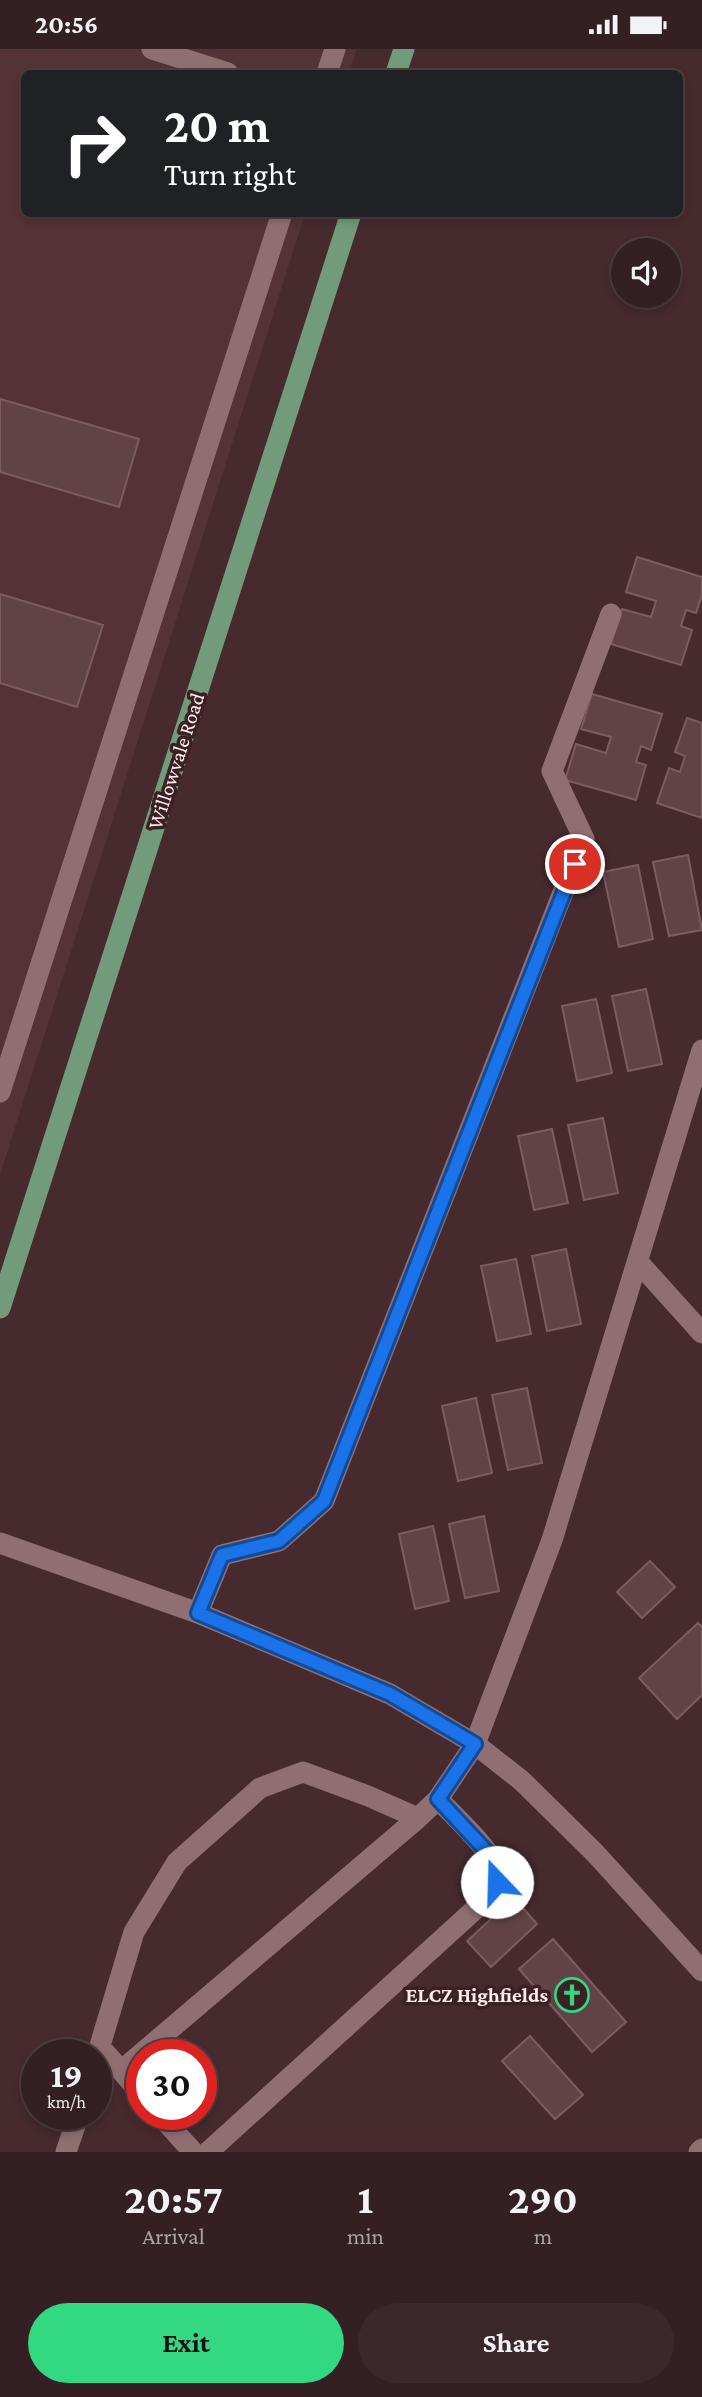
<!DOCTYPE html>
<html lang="en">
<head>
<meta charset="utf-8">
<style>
  :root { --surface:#342022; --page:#3c282a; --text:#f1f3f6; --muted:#a9a3a5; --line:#4e3e40; --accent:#32d882 }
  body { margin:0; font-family:"Crimson Pro",serif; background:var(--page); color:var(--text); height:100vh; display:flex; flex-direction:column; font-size:26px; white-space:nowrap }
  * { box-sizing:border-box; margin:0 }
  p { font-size:23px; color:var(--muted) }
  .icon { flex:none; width:38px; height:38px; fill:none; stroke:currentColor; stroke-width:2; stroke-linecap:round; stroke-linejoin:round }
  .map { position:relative; height:2103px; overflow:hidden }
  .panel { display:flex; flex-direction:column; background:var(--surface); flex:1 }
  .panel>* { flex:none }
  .top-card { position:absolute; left:21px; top:21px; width:662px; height:147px; border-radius:10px; box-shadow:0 4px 10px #0003,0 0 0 2px var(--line); background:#202124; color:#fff; overflow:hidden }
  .fabs { position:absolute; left:611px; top:189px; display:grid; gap:14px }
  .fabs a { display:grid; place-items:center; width:70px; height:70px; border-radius:50%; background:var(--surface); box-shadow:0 4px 10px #0003,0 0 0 2px var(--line); font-size:35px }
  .speed { position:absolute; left:21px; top:1990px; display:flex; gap:14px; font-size:35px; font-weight:700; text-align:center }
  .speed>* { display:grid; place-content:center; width:91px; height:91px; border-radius:50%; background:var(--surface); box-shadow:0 4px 10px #0003,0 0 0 2px var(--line); line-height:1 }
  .speed small { font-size:18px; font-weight:400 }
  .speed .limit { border:10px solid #d22; background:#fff; color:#111 }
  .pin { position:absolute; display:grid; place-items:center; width:60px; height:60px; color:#fff; margin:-30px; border:4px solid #fff; border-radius:50%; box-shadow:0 2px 7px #0007 }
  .me { position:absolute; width:77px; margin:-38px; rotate:339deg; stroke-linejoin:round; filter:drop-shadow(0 0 5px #0008) }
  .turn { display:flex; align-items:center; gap:24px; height:147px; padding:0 28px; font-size:32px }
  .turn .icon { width:91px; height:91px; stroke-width:2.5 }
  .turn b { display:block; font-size:49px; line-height:60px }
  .eta { display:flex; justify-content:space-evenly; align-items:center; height:119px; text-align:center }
  .eta b { font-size:42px; font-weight:700; line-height:49px }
  .action { display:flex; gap:14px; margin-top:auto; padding:14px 28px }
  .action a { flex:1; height:80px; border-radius:42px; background:var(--accent); color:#111; font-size:28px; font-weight:700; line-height:80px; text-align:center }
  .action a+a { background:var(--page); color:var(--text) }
  .status { display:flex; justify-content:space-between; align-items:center; height:49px; padding:0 35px; background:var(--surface); direction:ltr }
  .status svg { height:19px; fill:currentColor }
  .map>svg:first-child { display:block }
</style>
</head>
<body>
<div class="status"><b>20:56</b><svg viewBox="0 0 49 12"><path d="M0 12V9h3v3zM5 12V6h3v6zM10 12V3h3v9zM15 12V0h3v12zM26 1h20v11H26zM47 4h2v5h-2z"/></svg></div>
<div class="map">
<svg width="702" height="2103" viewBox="0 0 702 2103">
  <rect width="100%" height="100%" fill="#462a2e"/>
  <path fill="#543237" d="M0 0H357L349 24H24V164L305 165 0 1126Z"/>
  <path fill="#614347" stroke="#7c5c60" stroke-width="2" d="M0 350 139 390 119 458 0 423Z
    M637 508 702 528V546L696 564 686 561 681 577 692 581 681 616 611 595 622 560 651 568 656 552 626 543Z
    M0 545 103 576 77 658 0 634Z
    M592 645 662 665 651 701 641 697 636 713 646 716 636 751 565 731 576 695 606 704 611 688 581 680Z
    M687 669 702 674V769L657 754 669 719 680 723 685 707 675 703Z
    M688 806 702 881 669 887 653 813Z
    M638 816 653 890 619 898 603 823Z
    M646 940 662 1015 628 1022 612 947Z
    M596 950 612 1024 577 1032 562 957Z
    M603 1069 618 1144 584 1151 568 1076Z
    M552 1080 568 1154 534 1161 518 1087Z
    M566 1200 581 1275 547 1282 532 1207Z
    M516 1210 531 1285 497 1292 481 1217Z
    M527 1339 542 1414 508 1421 492 1346Z
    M476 1349 492 1424 458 1432 442 1357Z
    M484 1467 499 1542 465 1549 449 1475Z
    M433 1477 449 1552 415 1560 399 1485Z
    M650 1512 675 1538 642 1569 617 1543Z
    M698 1574 702 1578V1646L677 1670 639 1629Z
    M514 1849 537 1875 491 1918 467 1892Z
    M553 1890 626 1973 592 2003 519 1920Z
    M530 1987 583 2046 555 2070 502 2012Z"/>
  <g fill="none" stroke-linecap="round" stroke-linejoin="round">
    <path stroke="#906f73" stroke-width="21" d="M152 0 228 24
      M327 24 335 0
      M0 1043 282 164
      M639 1214 702 1284
      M0 1494 198 1564 390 1645 475 1695 522 1732 595 1804 702 1922
      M198 1564 222 1506 279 1492 324 1452 584 790 552 722 611 565
      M100 1998 142 2045
      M96 2010 134 1883 177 1813 260 1739 303 1723 368 1747 418 1769
      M121 2022 418 1769 438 1750 475 1695 552 1491 702 1001
      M159 2065 193 2103
      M66 2103 79 2065
      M208 2103 493 1844C496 1836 499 1826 496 1817 490 1800 452 1765 438 1750
      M699 2103 702 2100"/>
    <path stroke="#719b7a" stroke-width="21" d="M396 24 404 0
      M0 1259 351 164"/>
  </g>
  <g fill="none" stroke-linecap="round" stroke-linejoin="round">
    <g stroke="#114b97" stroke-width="18">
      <path id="route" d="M497 1833 496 1818 490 1806 438 1750 475 1695 390 1645 198 1564 222 1506 279 1492 324 1452 575 815"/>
    </g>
    <use href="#route" stroke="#1a73e8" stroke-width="12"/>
  </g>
  <defs>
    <g id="church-ring" transform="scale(1.75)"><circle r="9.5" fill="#3b2124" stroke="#32d882" stroke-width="1.5"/><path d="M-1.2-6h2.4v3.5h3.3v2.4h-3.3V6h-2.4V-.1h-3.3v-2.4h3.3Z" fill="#32d882"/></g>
  </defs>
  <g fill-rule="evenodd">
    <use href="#church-ring" x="572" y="1946"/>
  </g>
  <g text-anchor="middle" stroke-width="7" stroke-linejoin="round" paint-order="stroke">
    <g font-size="21" fill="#ffecee" stroke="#3b2124">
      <text transform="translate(176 712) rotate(-72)" y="7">Willowvale Road</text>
    </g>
    <g font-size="21" font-weight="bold" fill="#ffecee" stroke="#3b2124" text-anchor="end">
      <text x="548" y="1953">ELCZ Highfields</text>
    </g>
  </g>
</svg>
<div class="fabs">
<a><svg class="icon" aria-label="sound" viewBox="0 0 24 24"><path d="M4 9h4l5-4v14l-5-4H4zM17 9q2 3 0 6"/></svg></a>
</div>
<div class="speed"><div>19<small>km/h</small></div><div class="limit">30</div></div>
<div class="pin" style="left:575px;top:815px;background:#d93025"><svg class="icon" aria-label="arrive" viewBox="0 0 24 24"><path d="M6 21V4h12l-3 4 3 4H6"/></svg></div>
<svg class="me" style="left:497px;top:1833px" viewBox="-20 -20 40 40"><circle r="19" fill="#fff"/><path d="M0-13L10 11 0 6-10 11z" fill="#1a73e8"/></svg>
<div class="top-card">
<div class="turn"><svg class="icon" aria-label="right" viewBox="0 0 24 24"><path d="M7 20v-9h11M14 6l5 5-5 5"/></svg><div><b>20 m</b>Turn right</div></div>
</div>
</div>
<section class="panel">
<div class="eta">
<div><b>20:57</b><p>Arrival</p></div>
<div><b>1</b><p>min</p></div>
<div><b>290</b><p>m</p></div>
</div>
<div class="action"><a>Exit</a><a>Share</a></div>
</section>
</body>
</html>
